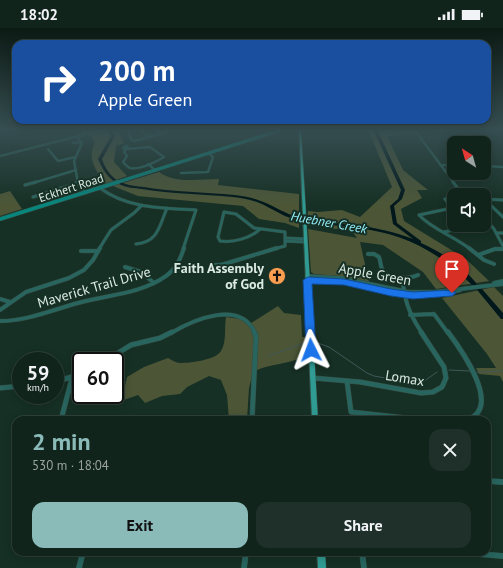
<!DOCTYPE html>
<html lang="en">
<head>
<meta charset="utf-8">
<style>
  :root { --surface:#10241c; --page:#1e3029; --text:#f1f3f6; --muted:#9ca4a3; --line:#30413b; --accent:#8bbbb9 }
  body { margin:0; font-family:"PT Sans",sans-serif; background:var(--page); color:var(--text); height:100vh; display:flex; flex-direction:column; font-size:15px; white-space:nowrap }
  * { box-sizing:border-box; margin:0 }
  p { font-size:13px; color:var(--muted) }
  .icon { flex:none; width:22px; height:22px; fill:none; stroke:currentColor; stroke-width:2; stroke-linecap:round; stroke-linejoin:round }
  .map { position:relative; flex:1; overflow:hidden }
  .drawer { position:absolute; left:12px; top:388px; width:479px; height:140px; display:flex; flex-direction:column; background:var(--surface); border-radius:12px; box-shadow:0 2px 10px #0003,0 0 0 1px var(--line) }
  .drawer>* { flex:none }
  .guide { position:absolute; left:12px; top:12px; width:479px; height:84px; border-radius:12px; box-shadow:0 2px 10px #0003,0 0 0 1px var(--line); background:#1a4fa0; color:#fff; overflow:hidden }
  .needle { width:26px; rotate:323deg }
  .tools { position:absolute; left:447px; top:108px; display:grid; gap:8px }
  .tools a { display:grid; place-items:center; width:44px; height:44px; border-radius:8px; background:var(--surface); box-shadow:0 2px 10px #0003,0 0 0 1px var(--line); font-size:20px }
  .speed { position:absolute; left:12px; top:324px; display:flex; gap:8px; font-size:20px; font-weight:700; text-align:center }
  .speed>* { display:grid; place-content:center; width:52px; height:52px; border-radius:50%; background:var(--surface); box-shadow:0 2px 10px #0003,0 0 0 1px var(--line); line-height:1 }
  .speed small { font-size:10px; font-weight:400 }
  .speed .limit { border:2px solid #111; border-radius:6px; background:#fff; color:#111 }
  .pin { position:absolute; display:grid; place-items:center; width:34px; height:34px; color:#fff; margin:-41px -17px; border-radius:50% 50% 50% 0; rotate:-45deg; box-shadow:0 0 4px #0007 }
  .pin .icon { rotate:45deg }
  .me { position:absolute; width:44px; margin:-22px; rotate:357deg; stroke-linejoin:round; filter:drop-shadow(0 0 3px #0008) }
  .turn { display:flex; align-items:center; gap:14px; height:84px; padding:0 20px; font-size:18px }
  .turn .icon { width:52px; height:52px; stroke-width:2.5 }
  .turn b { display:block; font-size:28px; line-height:34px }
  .round { display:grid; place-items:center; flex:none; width:42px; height:42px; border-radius:12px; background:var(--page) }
  .summary { display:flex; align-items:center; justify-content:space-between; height:68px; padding:0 20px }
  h1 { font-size:24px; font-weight:700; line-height:30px; color:var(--accent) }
  .primary-button { display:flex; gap:8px; margin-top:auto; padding:8px 20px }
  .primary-button a { flex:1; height:46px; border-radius:12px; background:var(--accent); color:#111; font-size:16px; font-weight:700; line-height:46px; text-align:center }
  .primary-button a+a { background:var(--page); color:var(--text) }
  .status { display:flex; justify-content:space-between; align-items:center; height:28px; padding:0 20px; background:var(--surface); direction:ltr }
  .status svg { height:11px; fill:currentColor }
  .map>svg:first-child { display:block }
</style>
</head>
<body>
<div class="status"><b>18:02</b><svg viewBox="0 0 49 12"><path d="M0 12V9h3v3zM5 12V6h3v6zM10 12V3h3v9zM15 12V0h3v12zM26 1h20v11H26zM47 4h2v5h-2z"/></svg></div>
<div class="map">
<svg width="503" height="540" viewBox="0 0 503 540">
  <rect width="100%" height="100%" fill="#163025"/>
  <path fill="#4c5637" d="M83 101H119L122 112 124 115 116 118 114 134 127 148 104 156C95 139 87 132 95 114L89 106H81Z
    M368 101 413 102 416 106 387 108 403 142 428 162H417L422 170 401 181 404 193 466 231 489 253 436 261 423 244 383 217 360 214 369 254 338 248 314 246 311 244 308 201 357 210 352 203 308 197V183L318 184 342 182 360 189 392 159Z
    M159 144C176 156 199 151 219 151L218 157 299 166V200L285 195 259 191 243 178 138 168 113 158Z
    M10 163 22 181 0 188V166Z
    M494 259 503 268V354L500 348 479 346 476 340H496L487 326 442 270Z
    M278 278 284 285 301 287 302 309H306L305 328C289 337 269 335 253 344L249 360 247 392H229L227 367 221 352 209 348 187 359 180 366 162 368 145 375 138 367 124 372 114 367 125 358 127 349 144 339 168 330C172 332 176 335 180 335 190 335 216 332 221 323 227 313 224 301 226 289L240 291 248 297Z"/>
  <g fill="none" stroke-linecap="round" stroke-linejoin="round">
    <path stroke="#425758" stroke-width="1" d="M435 104 467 101
      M420 105 432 104
      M378 107 415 105
      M315 314 329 319 367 345 374 348 420 356 437 344
      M268 328 305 315
      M449 342 470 343
      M477 344 503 343"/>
    <path fill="#00181c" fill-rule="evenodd" d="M107 101H111L115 108 102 131C105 141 113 152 123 155 130 158 137 158 144 159 174 164 204 164 235 167 242 168 251 169 258 172 273 177 285 186 300 190 318 194 338 195 357 197 376 200 395 204 413 211L393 196 390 178 398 171 401 162 373 101H377L405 162 402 171 394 178 397 195 421 213V215C441 224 463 238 477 256L476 257H472C439 224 405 206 358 200 338 197 318 197 298 192 292 190 286 189 281 186 273 182 265 177 257 174 249 171 241 170 233 169 203 166 172 166 142 161 135 160 126 160 119 156 109 152 102 141 98 131L111 108Z
      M480 260 482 261 503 285V291H501L478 263 477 262 478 261Z"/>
    <g stroke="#364e43" stroke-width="2.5">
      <path id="minor-far4" d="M128 101 131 111 134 113 170 103
        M157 101 163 105
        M176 101H179
        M414 101 454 155
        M128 102H140L149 109
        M77 109 82 115 74 133 78 155
        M73 115 82 114
        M150 119 164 129C156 134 140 142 130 140 127 139 125 136 123 134L127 128 124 124 126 121Z
        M48 121 58 133 75 129
        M126 121 123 120 127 118 128 120
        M0 128 106 101
        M148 136 155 142
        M440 137H454
        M484 138 503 139
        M181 145 208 144 213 129 208 125
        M33 155 76 142"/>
    </g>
    <g stroke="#364e43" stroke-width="3.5">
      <path id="minor-far3" d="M77 154 85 165
        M453 154 463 167
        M25 157 36 154
        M100 160C128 181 163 180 196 182L183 221
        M33 169 78 155
        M445 171 452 180 419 187C433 202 454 208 470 221
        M484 171 503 189
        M484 171 503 172
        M484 189 494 201 503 218
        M260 201C251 210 233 215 220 213L218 209 224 184 236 186 254 200 285 204V218L274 221
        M444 204 472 198
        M497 205H503
        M285 210 305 211
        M285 213 305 214
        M136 216C158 214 159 199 167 180
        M99 221 111 202 134 185 142 177
        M494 221H503"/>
    </g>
    <g stroke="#364e43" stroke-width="4.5">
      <path id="minor-far2" d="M469 220 484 232 494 236
        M81 223H97
        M368 226H374L379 229C381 234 380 240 384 244 391 251 410 251 418 247
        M478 227 495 221H503
        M214 237H221L277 220
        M125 239 141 244 154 255
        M307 248 341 250 409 264H434L503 256
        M402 249C405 273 408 284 422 305
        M307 252C319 253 332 252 344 254 385 260 418 274 460 262
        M494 255 503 253
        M0 271 10 274
        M0 282 26 264 69 250 84 242 93 232 100 220
        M410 287 434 286 448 305
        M0 293C27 293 52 282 78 275 106 267 141 266 166 248 176 241 180 232 184 220
        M171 305C193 292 240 271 255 305"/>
    </g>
    <g stroke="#364e43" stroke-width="5.5">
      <path id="minor-far1" d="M105 333 131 317 160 310 172 304
        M313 350 360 354 421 365 433 364 442 359 446 350 444 339 421 304
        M347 353 351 384 425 392
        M55 354 81 346
        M0 360 21 358
        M61 392 72 350
        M252 392 256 308 254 304
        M439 392 469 391C502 378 460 320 448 304"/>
    </g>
    <g stroke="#364e43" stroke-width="6">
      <path id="minor" d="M487 453 503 454
        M362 524 364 540
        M454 524 503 528
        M79 540 83 524
        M244 540 246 524"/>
    </g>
    <g stroke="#364e43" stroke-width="3.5">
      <path id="secondary-far1" d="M297 101H302
        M115 155 284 101"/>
    </g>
    <g stroke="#364e43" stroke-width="4.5">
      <path id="secondary" d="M0 191 118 154"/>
    </g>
    <g stroke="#364e43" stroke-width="1">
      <path id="primary" d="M299 101H301L318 392H312Z
        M317 524H325L326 540H318Z"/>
    </g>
    <use href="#minor-far4" stroke="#28655f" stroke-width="2"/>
    <use href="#minor-far3" stroke="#28655f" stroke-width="2.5"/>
    <use href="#minor-far2" stroke="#28655f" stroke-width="3.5"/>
    <use href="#minor-far1" stroke="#28655f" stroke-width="4.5"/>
    <use href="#minor" stroke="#28655f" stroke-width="5.5"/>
    <use href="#secondary-far1" stroke="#07867d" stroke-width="3"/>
    <use href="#secondary" stroke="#07867d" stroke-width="3.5"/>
    <use href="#primary" fill="#2f9b92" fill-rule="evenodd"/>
  </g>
  <linearGradient id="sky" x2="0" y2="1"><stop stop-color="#0c1a14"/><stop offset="0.57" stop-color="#364e51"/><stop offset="1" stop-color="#364e51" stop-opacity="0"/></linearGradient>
  <rect width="503" height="177" fill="url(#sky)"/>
  <path fill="#1a73e8" stroke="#114b97" d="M308 249 344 251 391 261 413 264 452 262 456 265 452 268 413 271 391 268 344 257 312 256 316 322 315 325 311 326 308 325 306 322 303 252Z"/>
  <defs>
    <g id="church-disc" transform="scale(0.9)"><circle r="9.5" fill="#fb9e50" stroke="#163025"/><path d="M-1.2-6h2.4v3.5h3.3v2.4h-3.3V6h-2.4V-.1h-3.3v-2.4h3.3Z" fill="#111"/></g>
  </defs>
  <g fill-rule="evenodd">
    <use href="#church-disc" x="277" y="248"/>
  </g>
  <g text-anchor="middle" stroke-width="4" stroke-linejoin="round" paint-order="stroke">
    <g font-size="12" fill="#dbebe3" stroke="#163025">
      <text transform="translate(71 160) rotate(-18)" y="4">Eckhert Road</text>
    </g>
    <g font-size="13" font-style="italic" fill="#94f0fe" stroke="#163025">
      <text transform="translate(329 194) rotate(10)" y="5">Huebner Creek</text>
    </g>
    <g font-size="14" font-weight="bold" fill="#dbebe3" stroke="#163025" text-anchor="end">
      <text x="264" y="245">Faith Assembly<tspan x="264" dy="16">of God</tspan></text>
    </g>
    <g font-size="14" fill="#dbebe3" stroke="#163025">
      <text transform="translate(375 246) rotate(10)" y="5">Apple Green</text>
      <text transform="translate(94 259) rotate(-16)" y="5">Maverick Trail Drive</text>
      <text transform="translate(405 350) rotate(9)" y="5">Lomax</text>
    </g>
  </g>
</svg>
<div class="tools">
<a><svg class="needle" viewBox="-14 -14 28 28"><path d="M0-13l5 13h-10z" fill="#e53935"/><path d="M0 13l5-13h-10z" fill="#9ca4a3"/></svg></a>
<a><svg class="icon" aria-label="sound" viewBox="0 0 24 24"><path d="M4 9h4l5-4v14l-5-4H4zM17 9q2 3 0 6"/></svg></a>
</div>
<div class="speed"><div>59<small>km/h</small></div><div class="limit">60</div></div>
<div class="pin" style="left:452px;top:265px;background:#d93025"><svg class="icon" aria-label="arrive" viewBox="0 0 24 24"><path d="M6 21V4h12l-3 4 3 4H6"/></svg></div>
<svg class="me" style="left:311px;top:322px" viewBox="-20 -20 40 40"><path d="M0-17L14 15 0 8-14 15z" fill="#1a73e8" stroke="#fff" stroke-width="4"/></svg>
<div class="guide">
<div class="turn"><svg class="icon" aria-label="right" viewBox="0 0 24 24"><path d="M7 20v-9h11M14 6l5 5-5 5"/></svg><div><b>200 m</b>Apple Green</div></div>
</div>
<section class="drawer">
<div class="summary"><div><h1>2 min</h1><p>530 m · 18:04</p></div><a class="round"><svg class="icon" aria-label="close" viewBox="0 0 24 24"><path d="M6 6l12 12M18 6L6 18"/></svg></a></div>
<div class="primary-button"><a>Exit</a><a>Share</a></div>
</section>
</div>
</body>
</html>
